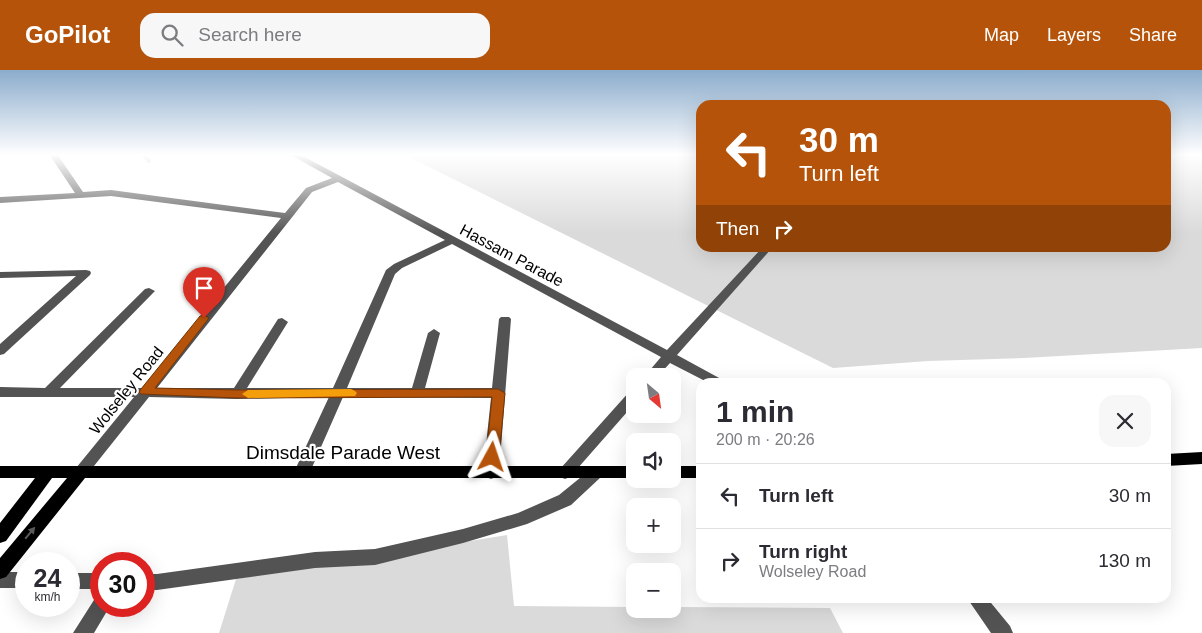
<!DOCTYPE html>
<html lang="en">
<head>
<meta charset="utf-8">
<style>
  :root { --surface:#fff; --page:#f7f7f7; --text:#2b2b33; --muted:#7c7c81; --line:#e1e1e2; --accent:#b45309 }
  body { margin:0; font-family:Helvetica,sans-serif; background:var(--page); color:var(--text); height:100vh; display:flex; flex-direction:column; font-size:19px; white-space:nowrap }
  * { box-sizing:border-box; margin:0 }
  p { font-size:16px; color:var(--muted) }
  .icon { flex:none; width:28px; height:28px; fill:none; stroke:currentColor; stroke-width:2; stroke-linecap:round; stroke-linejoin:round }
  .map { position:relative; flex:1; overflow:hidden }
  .details { position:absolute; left:696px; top:308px; width:475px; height:225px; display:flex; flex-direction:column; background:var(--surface); border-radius:15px; box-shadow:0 5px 20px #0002 }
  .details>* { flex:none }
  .banner { position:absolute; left:696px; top:30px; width:475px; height:152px; border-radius:15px; box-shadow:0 5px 20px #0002; background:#b45309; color:#fff; overflow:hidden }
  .needle { width:32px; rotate:151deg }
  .controls { position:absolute; left:626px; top:298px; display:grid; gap:10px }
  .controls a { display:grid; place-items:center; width:55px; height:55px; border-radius:10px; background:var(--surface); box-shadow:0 5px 20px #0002; font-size:25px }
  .speed { position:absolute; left:15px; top:482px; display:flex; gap:10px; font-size:25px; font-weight:700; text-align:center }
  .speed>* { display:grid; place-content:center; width:65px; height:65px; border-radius:50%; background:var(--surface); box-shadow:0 5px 20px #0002; line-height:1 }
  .speed small { font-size:12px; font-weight:400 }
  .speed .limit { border:8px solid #d22; background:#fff; color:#111 }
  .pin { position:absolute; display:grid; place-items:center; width:42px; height:42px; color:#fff; margin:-51px -21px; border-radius:50% 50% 50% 0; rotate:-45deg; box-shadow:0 0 5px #0007 }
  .pin .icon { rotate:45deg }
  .me { position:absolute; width:55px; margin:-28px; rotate:5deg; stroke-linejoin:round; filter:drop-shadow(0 0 4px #0008) }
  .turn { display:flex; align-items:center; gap:18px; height:105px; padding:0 20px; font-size:22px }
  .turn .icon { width:65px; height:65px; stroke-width:2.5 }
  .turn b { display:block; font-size:35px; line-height:42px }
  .then { display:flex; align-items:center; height:48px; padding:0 20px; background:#0003; gap:10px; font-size:19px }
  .round { display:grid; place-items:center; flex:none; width:52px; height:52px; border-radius:15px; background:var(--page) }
  .headline { display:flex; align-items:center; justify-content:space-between; height:85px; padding:0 20px }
  h1 { font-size:30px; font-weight:700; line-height:38px }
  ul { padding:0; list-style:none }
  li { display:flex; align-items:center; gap:15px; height:65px; padding:0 20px; border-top:1px solid var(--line) }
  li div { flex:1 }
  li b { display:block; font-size:19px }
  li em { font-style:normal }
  header { display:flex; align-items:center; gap:30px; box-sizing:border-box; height:70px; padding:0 25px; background:var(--accent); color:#fff }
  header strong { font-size:24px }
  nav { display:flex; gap:28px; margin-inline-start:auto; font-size:18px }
  .search { width:350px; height:45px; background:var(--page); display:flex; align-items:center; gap:12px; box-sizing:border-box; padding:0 18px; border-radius:15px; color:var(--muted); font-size:19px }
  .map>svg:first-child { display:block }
</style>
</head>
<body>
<header>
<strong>GoPilot</strong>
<div class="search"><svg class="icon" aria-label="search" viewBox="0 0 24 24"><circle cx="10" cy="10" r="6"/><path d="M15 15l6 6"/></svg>Search here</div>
<nav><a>Map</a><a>Layers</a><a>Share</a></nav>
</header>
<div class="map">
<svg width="1202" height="563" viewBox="0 0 1202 563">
  <rect width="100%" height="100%" fill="#fff"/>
  <path fill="#dadada" d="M403 84H701V178H1166V84H1202V278L1024 288 928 291 833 298Z
    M507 465 514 536 635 537V539H672L673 537 830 538 843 563H219L236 509Z"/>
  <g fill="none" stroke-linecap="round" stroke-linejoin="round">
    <path stroke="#a1a1a1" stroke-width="4" d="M143 84 149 91"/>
    <path fill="#535353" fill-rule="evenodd" d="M49 84H57L83 122 111 120 285 143 306 118 332 108 289 84H299L667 280 762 178H772L677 285 721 309 722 312H707L670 293 658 306H645L661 287 452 174 402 198 395 204 347 318H412L428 263 434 259 440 263 425 318H492L499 249 501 247H509L511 249 499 403 496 407 491 409 486 407 483 403 491 328 343 327 310 402 307 406 302 408 297 406 294 402 329 327 237 329 149 327 86 406 81 408 76 406 73 402 76 398 134 327H0V317L45 318 145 219 149 218 155 221 153 223 60 318H142L281 148 111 126 0 133V127L75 123ZM338 112 445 170 394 194 386 200 333 318H247L288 252 282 248 278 249 234 318H157L312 122Z
      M86 200 90 201 91 203 90 205 4 284 0 285V274L76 206 0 208V202Z
      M635 319V333L570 407 565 409 560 407 557 403 560 399 630 321Z
      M596 397 601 399 604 403 601 407 571 435 527 454 463 473 375 495 315 498 157 520H144V504H157L315 482 375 479 463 459 518 443 559 425 591 399Z
      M0 502H26V518H0Z
      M69 503H101V519H69Z
      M101 527V536H110L94 563H73L94 530Z
      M967 528H987L1010 556 1013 563H991Z"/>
    <path fill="#000" fill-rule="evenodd" d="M1202 382V394L1166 396V384Z
      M0 396H635V408H85L6 507 0 509V488L67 408H52L6 471 0 473V453L35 408H0Z
      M672 396H701V408H672Z"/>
  </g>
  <defs><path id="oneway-solid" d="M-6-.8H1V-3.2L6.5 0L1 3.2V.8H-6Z" transform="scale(1.25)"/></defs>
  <use fill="#595959" href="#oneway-solid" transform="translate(30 463) rotate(-50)"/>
  <linearGradient id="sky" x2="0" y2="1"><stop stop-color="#8baccc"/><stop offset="0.52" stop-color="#fff"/><stop offset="1" stop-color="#fff" stop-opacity="0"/></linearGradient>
  <rect width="1202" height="163" fill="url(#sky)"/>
  <path fill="#b45309" stroke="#753606" d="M204 245 209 248 155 318 237 320 498 319 505 323 499 387 497 391 492 392 488 391 486 387 492 327 237 328 141 324 139 322 141 319 200 246Z"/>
  <path fill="#f59e0b" d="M351 319 355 321 357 323 355 326 248 328 242 324 248 320Z"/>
  <g text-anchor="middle" stroke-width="4.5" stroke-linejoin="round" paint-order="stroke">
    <g font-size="16" fill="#000" stroke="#fff">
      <text transform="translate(512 185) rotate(28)" y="6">Hassam Parade</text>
      <text transform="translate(126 320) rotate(-51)" y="6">Wolseley Road</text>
    </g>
    <g font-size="19" fill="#000" stroke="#fff">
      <text x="343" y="389">Dimsdale Parade West</text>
    </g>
  </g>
</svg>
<div class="controls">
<a><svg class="needle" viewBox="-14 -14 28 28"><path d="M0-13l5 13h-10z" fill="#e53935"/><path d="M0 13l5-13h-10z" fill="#7c7c81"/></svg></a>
<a><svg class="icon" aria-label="sound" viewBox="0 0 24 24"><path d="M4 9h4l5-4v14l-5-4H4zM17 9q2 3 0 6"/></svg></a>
<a>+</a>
<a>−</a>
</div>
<div class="speed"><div>24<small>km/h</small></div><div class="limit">30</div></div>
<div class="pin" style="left:204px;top:248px;background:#d93025"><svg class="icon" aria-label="arrive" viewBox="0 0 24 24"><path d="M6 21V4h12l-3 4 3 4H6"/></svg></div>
<svg class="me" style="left:492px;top:387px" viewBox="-20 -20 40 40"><path d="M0-17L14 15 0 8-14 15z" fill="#b45309" stroke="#fff" stroke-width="4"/></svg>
<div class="banner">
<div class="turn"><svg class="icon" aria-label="left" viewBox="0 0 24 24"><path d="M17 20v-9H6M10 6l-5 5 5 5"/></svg><div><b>30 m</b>Turn left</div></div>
<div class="then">Then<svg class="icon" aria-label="right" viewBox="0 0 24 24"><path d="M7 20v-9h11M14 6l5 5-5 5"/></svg></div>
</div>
<section class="details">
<div class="headline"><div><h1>1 min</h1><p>200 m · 20:26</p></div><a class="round"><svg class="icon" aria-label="close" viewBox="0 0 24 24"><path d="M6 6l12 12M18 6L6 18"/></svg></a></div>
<ul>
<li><svg class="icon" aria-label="left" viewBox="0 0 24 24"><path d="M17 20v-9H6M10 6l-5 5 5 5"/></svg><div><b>Turn left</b></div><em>30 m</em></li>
<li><svg class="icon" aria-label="right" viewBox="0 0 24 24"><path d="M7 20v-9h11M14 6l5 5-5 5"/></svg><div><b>Turn right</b><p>Wolseley Road</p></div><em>130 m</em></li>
</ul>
</section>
</div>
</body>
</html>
